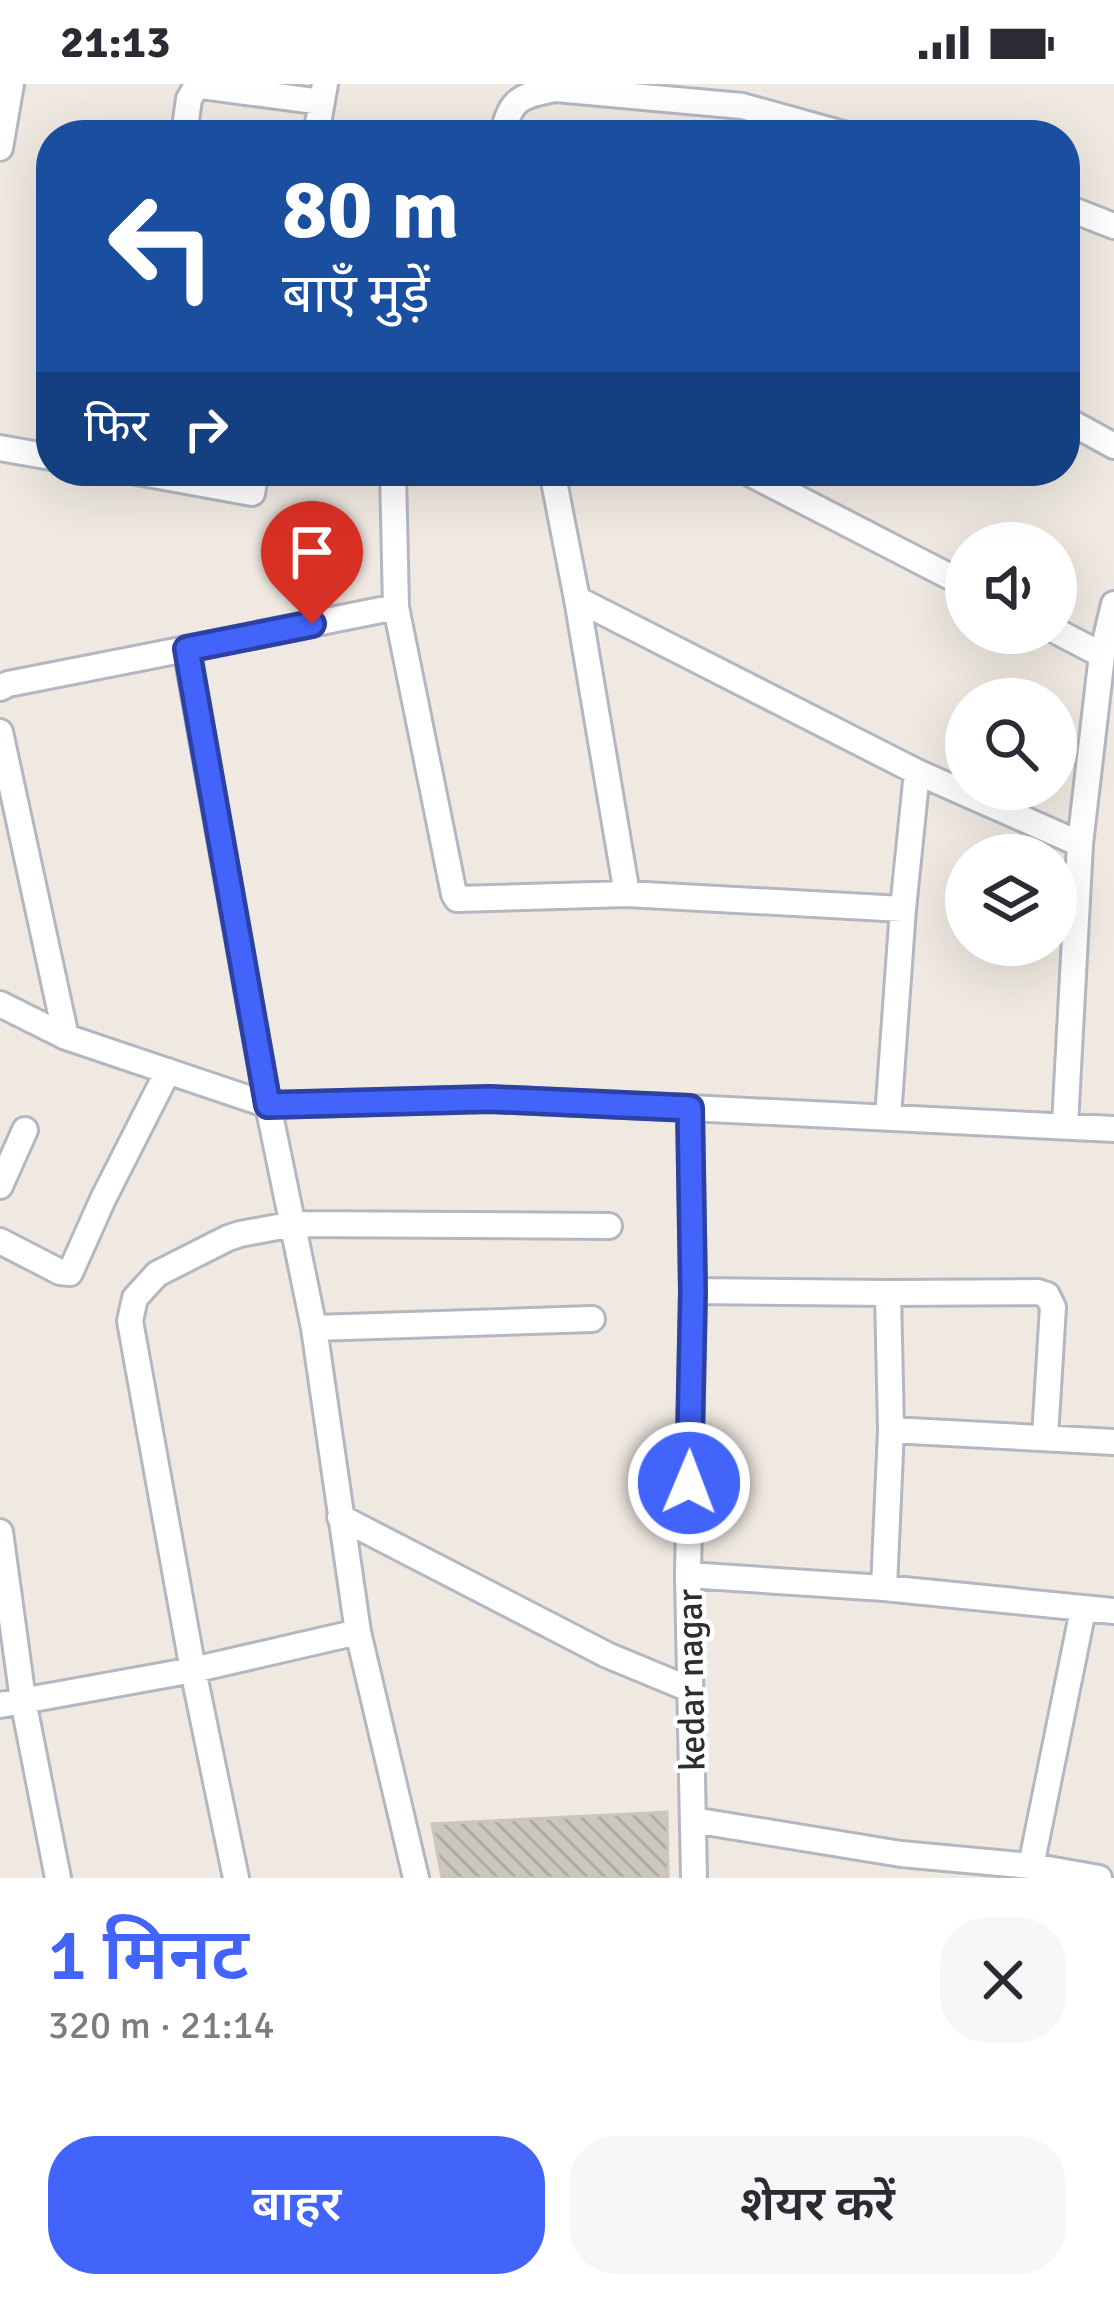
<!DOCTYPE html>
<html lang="hi">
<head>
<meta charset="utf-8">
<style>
  :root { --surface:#fff; --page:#f7f7f7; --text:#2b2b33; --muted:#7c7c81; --accent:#4264fb }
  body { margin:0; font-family:Signika,"Noto Sans Devanagari",sans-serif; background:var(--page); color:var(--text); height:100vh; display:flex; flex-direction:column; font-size:45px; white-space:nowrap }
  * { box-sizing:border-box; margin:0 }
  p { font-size:39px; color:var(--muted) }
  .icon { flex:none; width:66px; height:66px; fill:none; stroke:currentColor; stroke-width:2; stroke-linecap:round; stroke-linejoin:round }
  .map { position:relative; height:1794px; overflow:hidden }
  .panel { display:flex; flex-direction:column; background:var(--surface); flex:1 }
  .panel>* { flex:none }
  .banner { position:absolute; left:36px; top:36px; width:1044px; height:366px; border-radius:48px; box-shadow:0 12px 48px #0002; background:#1a4fa0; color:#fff; overflow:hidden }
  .controls { position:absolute; left:945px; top:438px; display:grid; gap:24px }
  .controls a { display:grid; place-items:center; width:132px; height:132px; border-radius:50%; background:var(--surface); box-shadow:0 12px 48px #0002; font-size:60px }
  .pin { position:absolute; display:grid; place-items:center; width:102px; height:102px; color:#fff; margin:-123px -51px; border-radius:50% 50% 50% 0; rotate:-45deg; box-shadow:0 0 12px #0007 }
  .pin .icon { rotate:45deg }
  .me { position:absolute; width:132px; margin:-66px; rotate:1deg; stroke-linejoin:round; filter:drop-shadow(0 0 9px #0008) }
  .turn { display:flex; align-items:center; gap:42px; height:252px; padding:0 48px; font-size:54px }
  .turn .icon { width:156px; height:156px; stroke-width:2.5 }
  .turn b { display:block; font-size:84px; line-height:102px }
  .then { display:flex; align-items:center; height:114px; padding:0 48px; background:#0003; gap:24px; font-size:45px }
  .round { display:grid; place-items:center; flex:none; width:126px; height:126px; border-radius:48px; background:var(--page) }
  .overview { display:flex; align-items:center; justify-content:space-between; height:204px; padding:0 48px }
  h1 { font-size:72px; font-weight:600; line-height:90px; color:var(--accent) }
  .button { display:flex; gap:24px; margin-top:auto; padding:24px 48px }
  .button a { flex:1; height:138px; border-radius:48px; background:var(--accent); color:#fff; font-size:48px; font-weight:600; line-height:138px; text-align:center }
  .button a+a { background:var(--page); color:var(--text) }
  .status { display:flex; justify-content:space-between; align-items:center; height:84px; padding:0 60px; background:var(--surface); direction:ltr }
  .status svg { height:33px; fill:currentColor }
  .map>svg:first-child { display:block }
</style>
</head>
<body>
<div class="status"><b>21:13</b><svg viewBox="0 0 49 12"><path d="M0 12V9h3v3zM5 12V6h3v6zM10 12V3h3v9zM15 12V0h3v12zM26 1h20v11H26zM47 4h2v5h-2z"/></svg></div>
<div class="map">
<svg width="1114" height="1794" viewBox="0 0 1114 1794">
  <defs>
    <pattern id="building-back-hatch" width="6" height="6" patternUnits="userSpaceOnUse" patternTransform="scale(3)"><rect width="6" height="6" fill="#cbc7bf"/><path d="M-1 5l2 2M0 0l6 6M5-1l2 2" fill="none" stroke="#afaba4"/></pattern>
  </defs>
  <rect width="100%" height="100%" fill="#efe9e1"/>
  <path fill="url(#building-back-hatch)" stroke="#cbc5ba" stroke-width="3" d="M667 1728 668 1794H442L432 1740Z"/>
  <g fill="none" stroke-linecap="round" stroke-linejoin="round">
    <g stroke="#b4b7c1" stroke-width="30">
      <path id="minor" d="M184 51 189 15 196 3 201 2 322 18
        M316 51 325 0
        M503 51C509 15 522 11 556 5L742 22 847 51
        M0 64 11 0
        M1065 123 1114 142
        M1065 335 1114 362
        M0 364 51 373
        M131 387 252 409 256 387
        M393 387 396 523
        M552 387 577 515
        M745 387 966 501
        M1056 547 1102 571
        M0 604 8 600 186 565
        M0 648 66 953
        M1080 760 1102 571 1114 520
        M627 810 577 515 917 688
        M0 920 66 953 268 1021 490 1015 690 1024
        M888 1033 903 825 917 688 1080 760 1065 1041
        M0 1102 25 1046
        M0 1157 60 1188 70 1189 103 1115 168 987
        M693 1207 888 1209
        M314 1244 592 1235
        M891 1346 888 1209 1038 1208 1047 1211 1053 1223 1045 1353
        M340 1433 607 1571 689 1605
        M0 1448 23 1616 58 1794
        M688 1491 884 1504 1114 1527
        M884 1504 891 1346 1114 1358
        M0 1621 193 1586 358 1548
        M693 1736 901 1770 1031 1782 1099 1794
        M1031 1782 1083 1526
        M236 1794 193 1586 130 1237 135 1214 157 1190 228 1154 240 1150 294 1140 609 1142
        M416 1794 358 1548 314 1244 268 1021 186 565 396 523 454 810 457 815 627 810 903 825
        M694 1794 688 1491 693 1207 690 1024 1114 1045"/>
    </g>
    <use href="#minor" stroke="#fff" stroke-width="24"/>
  </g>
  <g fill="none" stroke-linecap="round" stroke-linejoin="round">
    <g stroke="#2b41a3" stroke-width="30">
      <path id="route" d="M312 540 187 565 268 1021 490 1015 690 1024 693 1207 689 1399"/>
    </g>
    <use href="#route" stroke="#4264fb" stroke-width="21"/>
  </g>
  <g text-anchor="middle" stroke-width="9" stroke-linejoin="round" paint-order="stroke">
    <g font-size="36" fill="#2e2e2e" stroke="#fff">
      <text transform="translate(690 1596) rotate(-91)" y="13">kedar nagar</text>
    </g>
  </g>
</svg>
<div class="controls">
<a><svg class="icon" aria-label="sound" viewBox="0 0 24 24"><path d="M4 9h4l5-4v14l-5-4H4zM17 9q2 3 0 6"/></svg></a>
<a><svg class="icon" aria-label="search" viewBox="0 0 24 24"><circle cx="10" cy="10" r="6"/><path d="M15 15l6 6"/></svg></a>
<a><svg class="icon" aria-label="layers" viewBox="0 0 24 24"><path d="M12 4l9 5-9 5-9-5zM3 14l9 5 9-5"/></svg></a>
</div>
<div class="pin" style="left:312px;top:540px;background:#d93025"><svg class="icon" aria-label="arrive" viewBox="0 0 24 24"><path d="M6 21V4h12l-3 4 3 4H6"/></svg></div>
<svg class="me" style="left:689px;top:1399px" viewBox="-20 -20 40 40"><circle r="17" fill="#4264fb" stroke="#fff" stroke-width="3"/><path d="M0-11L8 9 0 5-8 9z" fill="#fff"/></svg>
<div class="banner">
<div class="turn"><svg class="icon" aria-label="left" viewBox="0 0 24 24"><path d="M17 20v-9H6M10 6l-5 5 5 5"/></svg><div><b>80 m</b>बाएँ मुड़ें</div></div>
<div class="then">फिर<svg class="icon" aria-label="right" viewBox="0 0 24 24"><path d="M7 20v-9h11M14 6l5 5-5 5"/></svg></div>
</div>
</div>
<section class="panel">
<div class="overview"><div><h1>1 मिनट</h1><p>320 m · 21:14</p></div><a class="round"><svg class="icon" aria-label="close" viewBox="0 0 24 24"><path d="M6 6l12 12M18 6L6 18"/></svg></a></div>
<div class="button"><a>बाहर</a><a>शेयर करें</a></div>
</section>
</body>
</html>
